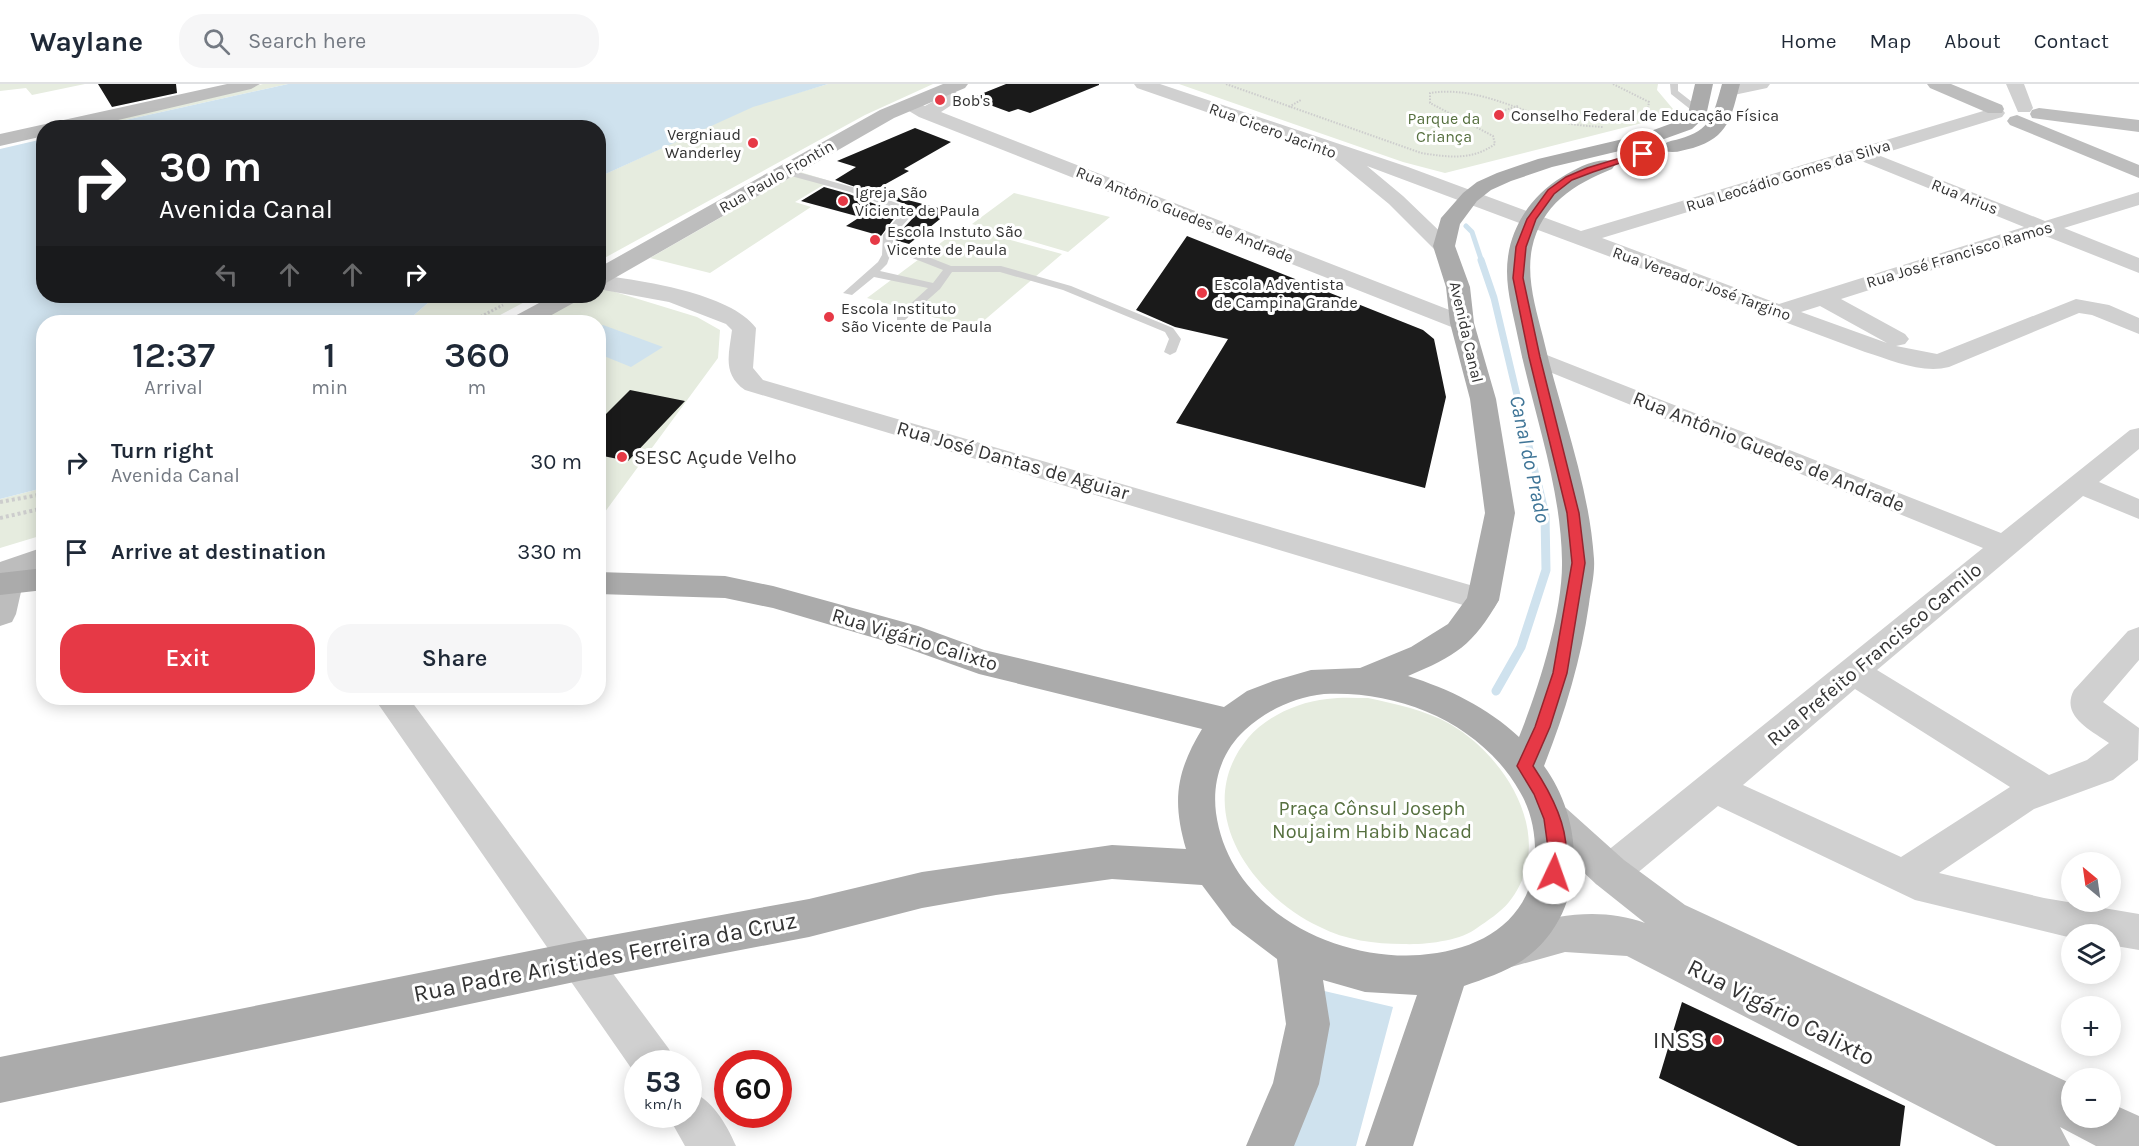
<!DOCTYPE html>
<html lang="en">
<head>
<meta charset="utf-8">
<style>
  :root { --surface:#fff; --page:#f6f6f7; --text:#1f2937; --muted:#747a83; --line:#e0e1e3; --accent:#e63946 }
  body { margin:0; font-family:Karla,sans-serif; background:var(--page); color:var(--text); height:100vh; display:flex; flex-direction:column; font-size:22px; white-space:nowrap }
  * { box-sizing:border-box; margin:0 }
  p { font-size:20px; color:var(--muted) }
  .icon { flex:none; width:33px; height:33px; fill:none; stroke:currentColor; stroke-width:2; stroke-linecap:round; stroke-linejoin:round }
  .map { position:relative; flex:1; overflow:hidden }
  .details { position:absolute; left:36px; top:231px; width:570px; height:390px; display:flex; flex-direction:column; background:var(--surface); border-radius:24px; box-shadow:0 3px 15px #0003 }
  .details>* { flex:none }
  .guide { position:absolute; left:36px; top:36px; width:570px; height:183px; border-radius:24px; box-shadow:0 3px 15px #0003; background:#202124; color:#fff; overflow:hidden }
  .needle { width:39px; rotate:331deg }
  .controls { position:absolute; left:2061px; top:768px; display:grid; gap:12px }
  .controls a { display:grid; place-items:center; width:60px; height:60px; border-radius:50%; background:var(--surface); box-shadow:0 3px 15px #0003; font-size:30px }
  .speed { position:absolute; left:624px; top:966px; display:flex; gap:12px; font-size:30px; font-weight:700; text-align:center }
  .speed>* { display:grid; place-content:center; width:78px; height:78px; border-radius:50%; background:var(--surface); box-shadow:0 3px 15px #0003; line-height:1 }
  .speed small { font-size:15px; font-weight:400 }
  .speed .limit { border:9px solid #d22; background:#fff; color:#111 }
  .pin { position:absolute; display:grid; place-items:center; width:51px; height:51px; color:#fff; margin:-26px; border:3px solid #fff; border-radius:50%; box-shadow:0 2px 6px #0007 }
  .me { position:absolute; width:66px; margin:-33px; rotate:3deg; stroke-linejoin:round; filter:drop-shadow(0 0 4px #0008) }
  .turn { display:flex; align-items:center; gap:21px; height:126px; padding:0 24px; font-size:27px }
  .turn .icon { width:78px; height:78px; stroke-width:2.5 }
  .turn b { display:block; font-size:42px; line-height:51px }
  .lanes { display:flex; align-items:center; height:57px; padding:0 24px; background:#0003; justify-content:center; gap:30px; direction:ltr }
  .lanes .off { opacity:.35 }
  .eta { display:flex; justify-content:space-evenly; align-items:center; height:102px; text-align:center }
  .eta b { font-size:36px; font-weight:600; line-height:42px }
  .action { display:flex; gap:12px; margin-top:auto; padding:12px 24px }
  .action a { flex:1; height:69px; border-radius:24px; background:var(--accent); color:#fff; font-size:24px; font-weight:600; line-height:69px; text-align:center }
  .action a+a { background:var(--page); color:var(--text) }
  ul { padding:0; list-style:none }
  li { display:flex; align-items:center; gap:18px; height:90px; padding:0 24px }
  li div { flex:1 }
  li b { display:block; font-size:22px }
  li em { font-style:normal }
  header { display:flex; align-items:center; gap:36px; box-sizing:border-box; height:84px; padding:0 30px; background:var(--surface); border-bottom:2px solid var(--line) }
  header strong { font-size:28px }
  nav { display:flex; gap:33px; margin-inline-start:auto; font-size:21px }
  .search { width:420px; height:54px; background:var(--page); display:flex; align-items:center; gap:15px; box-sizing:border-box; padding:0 21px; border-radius:24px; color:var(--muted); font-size:22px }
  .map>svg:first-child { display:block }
</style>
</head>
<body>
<header>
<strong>Waylane</strong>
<div class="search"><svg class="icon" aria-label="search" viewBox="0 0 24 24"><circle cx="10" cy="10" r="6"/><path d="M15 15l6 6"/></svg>Search here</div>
<nav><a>Home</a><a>Map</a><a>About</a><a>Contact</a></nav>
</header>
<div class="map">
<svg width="2139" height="1062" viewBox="0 0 2139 1062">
  <rect width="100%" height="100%" fill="#fff"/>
  <path fill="#e6ecdf" d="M0 0H85L32 11 26 4 0 7Z
    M263 0H288L94 43 69 44Z
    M828 0H933L865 31 599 177V93L753 22Z
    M1179 0H1658L1657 6 1673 25 1658 35 1445 89 1403 78Z
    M800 88 830 97 795 118 811 123 710 189 650 174Z
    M1014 109 1110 133 1068 168 972 140Z
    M962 143 1062 170 974 245 867 214Z
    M599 203 697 233 720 246 718 274 599 436 598 238H535L580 212H598Z
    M436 212H536L487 238H406Z
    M43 404V451L0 464V415Z
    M1368 614C1396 620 1425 626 1450 640 1508 674 1558 756 1509 818 1501 828 1487 837 1477 844 1461 857 1424 861 1403 860 1375 860 1345 856 1320 843 1250 810 1190 724 1248 654 1267 632 1298 618 1327 615 1341 613 1355 614 1368 614Z"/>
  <path fill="#cfe2ee" d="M288 0H828L753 23 599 93 598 44 94 43Z
    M43 55 44 212H436L406 238H44L43 404 0 415V65Z
    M603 241 663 263 631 283 599 270V243Z
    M1320 906 1393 923 1356 1062H1292Z"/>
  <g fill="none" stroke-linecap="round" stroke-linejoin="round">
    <path stroke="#cfe2ee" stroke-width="5" d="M1466 142 1472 148 1482 178"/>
    <path stroke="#cfe2ee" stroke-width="7" d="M1481 176 1494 214 1539 404"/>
    <path stroke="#cfe2ee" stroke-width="9" d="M1496 607 1521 563 1546 486 1545 431 1538 402"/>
  </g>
  <path fill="#1a1a1a" d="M98 0H176L177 9 112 23Z
    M1006 0H1099V1L1030 29 1018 25 1009 28 971 14Z
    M915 44 951 58 904 85 909 87 873 107 950 127 909 160 895 156V153L914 133 911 122 835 96 856 83 837 77Z
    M824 103 849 110 898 129 881 152 846 142 860 133 801 117Z
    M1187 152 1423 246 1434 255 1446 313 1425 404 1176 339 1228 255 1175 243 1136 226Z
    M630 306 685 317 628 377 598 371V338Z
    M1682 918 1905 1022 1900 1062H1798L1659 994Z"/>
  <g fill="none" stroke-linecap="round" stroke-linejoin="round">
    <path stroke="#cdcdcd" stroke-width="2" stroke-dasharray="1.5 1.5" stroke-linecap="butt" d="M1226 0 1421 69C1447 73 1472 77 1495 60L1493 52 1430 19V9C1476 2 1514 25 1557 37 1572 41 1587 42 1603 43
      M1613 0 1649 18 1648 24 1639 33
      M1289 23 1301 16
      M1505 26 1518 22"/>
    <path stroke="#cdcdcd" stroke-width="3" stroke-dasharray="2 2" stroke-linecap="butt" d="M470 238 503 221"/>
    <path stroke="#cdcdcd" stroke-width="4" stroke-dasharray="3 3" stroke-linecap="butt" d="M0 418 44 410
      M0 434 44 424"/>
    <path fill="#d0d0d0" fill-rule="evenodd" d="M1670 0H1678V7L1701 25V29H1695L1671 10Z
      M783 84 856 104 910 124 912 131 893 152V159L951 182H1001L1071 202 1173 244 1181 255 1176 268 1170 271 1164 268 1169 255 1165 248 1063 206 1000 188H952L940 205 905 236H897V232L928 204 874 193 852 211 843 209 878 178 882 171 883 151 902 128 850 108 780 89V85ZM892 166 943 186 933 199 880 187 887 180Z"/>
    <path fill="#d0d0d0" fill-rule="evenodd" d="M1134 0H1160L1408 83 1581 147 1990 25H2002L2005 29 2002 33 1878 71 2045 137 2139 108V121L2064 144 2139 174V189L2043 151 1841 215 1905 250 1909 255 1905 260 1896 262 1937 270 2076 215 2109 221 2139 234V250L2092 231 2079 229 1949 283C1922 290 1891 276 1865 268L1367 82 1403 112 1455 162 1452 167H1436L1389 120 1328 70 1137 4ZM1859 76 2024 143 1779 220 1602 154ZM1820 222 1887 259 1801 228Z
      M1737 0H1770L1767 4 1729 12 1720 7 1723 3Z
      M2006 0H2024L2033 24 2030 28H2018Z
      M943 1 949 2 962 14 941 28 1470 234 1474 239 1470 244H1454L919 33 899 21 908 16 925 22 941 13 934 6Z
      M598 191C639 196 731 209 756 244L753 284 763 296 1494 508 1499 516 1494 524 1483 527 745 306C722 290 729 270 732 246L726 240 669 218 598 205Z
      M1534 266 2001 449 2130 346 2139 344V365L2099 398 2139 415V435L2083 412 1877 586 2049 691 2087 676 2109 659C2091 646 2060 632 2074 606L2128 547 2139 543V576L2103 618 2139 644 2138 676 2113 696 2034 725 1939 789 2044 814 2139 830V866L2110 861V850H2072V854L1915 816 1718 722 1624 800 1610 805 1596 800 1591 788 1596 776 1983 464 1525 278 1522 273 1525 268ZM1855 605 2010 703 1901 773 1743 701Z
      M374 614H409L669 965 676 980H638V994Z
      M688 1006C712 1015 726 1039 736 1062H685L667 1030H688Z"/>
    <path fill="#bdbdbd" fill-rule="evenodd" d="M227 0H260L251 5 84 44H44V52L0 62V50Z
      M943 0H968L965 4 894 34 606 199 598 201V184L880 26Z
      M1927 0H1951L2002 21 2004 25 2002 29H1988L1930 4Z
      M2039 24 2139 36V48L2032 34 2030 30 2032 26Z
      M2017 31 2139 81V94L2010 41 2007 37 2010 33Z
      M552 212H581L577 217 539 238H510L513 233Z
      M44 463V485L20 494 23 499 16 530 12 538 0 542V478Z
      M1552 719 1566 724 1624 776 1685 821 2072 1000V1034H2110V1019L2139 1032V1062H2096L2060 1043 2070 1062H1996L1627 872 1565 868 1504 885 1489 880 1483 866 1489 852C1537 834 1595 820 1645 839L1596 800 1538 746 1533 735 1538 724Z"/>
    <path fill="#ababab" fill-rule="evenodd" d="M1695 0H1713L1706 32 1692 45 1653 59 1552 83 1511 97 1491 106 1477 117 1460 140 1455 162 1470 203 1474 239 1496 315 1515 429 1499 516C1473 561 1456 572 1408 592 1449 605 1487 623 1519 653 1538 606 1563 528 1562 477 1561 401 1533 328 1518 254 1513 228 1504 200 1508 173 1512 141 1533 110 1562 93 1575 85 1596 73 1612 77L1615 81 1612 85C1574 100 1541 121 1532 164 1526 194 1536 225 1543 253 1560 327 1589 399 1594 475 1595 490 1591 505 1589 520 1581 576 1565 629 1544 682 1587 741 1587 831 1523 876 1505 888 1484 895 1464 902L1413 1062H1365L1417 911 1365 908 1323 896 1330 940 1319 1000 1294 1062H1246L1273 999 1286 940 1277 875 1232 841 1202 801 1112 795 996 811 922 824 809 853 579 897 0 1019V973L579 857 809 815 922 788 1112 761 1186 765C1172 717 1176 688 1202 645L979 590 895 560 773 524 725 514 598 510V488L725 492 773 502 918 542 984 566 1224 623 1247 607 1273 597 1311 586 1360 584 1411 563 1448 540 1467 514 1485 429 1470 315 1450 239 1446 203 1433 162 1441 134 1463 109 1477 98 1497 89 1538 75 1640 51 1678 37 1688 30ZM1324 610C1400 606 1481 639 1520 708 1532 728 1536 752 1535 775 1531 838 1479 867 1420 871 1332 877 1229 824 1216 729 1212 697 1222 667 1245 646 1267 626 1295 613 1324 610Z
      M1722 0H1740C1731 33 1729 53 1693 64 1683 66 1675 70 1665 67L1662 63C1666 57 1672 57 1679 55 1712 46 1713 31 1722 0Z
      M44 484V506L0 511V489Z"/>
  </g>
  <path fill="#e63946" stroke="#96252e" stroke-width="1.5" d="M1640 68 1647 70 1593 88 1572 96 1554 110 1536 135 1526 163 1523 194 1540 273 1579 429 1585 479 1567 589 1550 643 1533 682C1553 712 1578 758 1560 794L1554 796 1549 794 1546 789 1549 771 1544 735 1534 710 1517 682 1535 643 1553 589 1572 479 1567 429 1529 273 1513 194 1516 163 1527 135 1548 106 1566 93 1587 84Z"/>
  <g fill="#e63946" stroke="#fff" stroke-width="2">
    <circle cx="940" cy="16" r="6"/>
    <circle cx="1499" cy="31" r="6"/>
    <circle cx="753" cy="59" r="6"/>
    <circle cx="843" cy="117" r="6"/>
    <circle cx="875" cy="156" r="6"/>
    <circle cx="1202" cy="209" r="6"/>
    <circle cx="829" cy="233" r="6"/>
    <circle cx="622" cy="373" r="6"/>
    <circle cx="1717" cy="956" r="6"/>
  </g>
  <g text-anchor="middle" stroke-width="6" stroke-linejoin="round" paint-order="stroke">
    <g font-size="16" fill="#333" stroke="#fff" text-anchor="start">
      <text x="952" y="22">Bob's</text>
      <text x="1511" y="37">Conselho Federal de Educação Física</text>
      <text x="741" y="56" text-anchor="end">Vergniaud<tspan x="741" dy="18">Wanderley</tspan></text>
      <text x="855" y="114">Igreja São<tspan x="855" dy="18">Viciente de Paula</tspan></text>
      <text x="887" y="153">Escola Instuto São<tspan x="887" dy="18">Vicente de Paula</tspan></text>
      <text x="1214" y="206">Escola Adventista<tspan x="1214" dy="18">de Campina Grande</tspan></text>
      <text x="841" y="230">Escola Instituto<tspan x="841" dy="18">São Vicente de Paula</tspan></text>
    </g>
    <g font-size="16" fill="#56703f" stroke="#fff">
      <text x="1444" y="40">Parque da<tspan x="1444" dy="18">Criança</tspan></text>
    </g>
    <g font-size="16" fill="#333" stroke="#fff">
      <text transform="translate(1273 46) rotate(20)" y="6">Rua Cicero Jacinto</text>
      <text transform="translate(1788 91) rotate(-17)" y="6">Rua Leocádio Gomes da Silva</text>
      <text transform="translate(776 92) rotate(-30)" y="6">Rua Paulo Frontin</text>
      <text transform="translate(1965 112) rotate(22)" y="6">Rua Arius</text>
      <text transform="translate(1185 130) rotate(22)" y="6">Rua Antônio Guedes de Andrade</text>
      <text transform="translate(1959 170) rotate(-17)" y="6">Rua José Francisco Ramos</text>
      <text transform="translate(1702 199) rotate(20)" y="6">Rua Vereador José Targino</text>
      <text transform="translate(1467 248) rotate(77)" y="6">Avenida Canal</text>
    </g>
    <g font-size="20" fill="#333" stroke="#fff">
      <text transform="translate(1769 367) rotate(22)" y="7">Rua Antônio Guedes de Andrade</text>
      <text transform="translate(1013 376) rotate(16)" y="7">Rua José Dantas de Aguiar</text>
      <text transform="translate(915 555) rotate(17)" y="7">Rua Vigário Calixto</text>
      <text transform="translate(1874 570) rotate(-40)" y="7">Rua Prefeito Francisco Camilo</text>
    </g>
    <g font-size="20" fill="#333" stroke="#fff" text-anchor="start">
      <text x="634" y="380">SESC Açude Velho</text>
    </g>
    <g font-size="20" fill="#56703f" stroke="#fff">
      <text x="1372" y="731">Praça Cônsul Joseph<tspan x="1372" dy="23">Noujaim Habib Nacad</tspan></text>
    </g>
    <g font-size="21" font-style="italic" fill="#3f7597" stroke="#fff">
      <text transform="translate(1530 375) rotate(78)" y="7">Canal do Prado</text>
    </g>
    <g font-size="24" fill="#333" stroke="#fff">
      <text transform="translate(605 873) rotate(-11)" y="8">Rua Padre Aristides Ferreira da Cruz</text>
      <text transform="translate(1781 928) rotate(27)" y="8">Rua Vigário Calixto</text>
    </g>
    <g font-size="24" fill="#333" stroke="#fff" text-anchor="end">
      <text x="1705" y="964">INSS</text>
    </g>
  </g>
</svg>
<div class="controls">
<a><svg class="needle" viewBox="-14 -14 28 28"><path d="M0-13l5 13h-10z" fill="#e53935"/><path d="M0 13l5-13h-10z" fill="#747a83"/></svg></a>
<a><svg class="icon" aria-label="layers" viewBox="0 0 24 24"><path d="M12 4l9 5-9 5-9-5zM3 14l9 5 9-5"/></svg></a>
<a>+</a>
<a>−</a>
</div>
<div class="speed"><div>53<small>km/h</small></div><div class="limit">60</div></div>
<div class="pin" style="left:1643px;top:70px;background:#d93025"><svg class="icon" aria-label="arrive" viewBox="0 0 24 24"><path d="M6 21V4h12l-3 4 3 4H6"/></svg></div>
<svg class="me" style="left:1554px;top:789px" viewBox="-20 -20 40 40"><circle r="19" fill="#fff"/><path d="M0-13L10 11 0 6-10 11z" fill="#e63946"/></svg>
<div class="guide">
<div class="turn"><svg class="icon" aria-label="right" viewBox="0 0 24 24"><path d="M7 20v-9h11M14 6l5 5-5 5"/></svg><div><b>30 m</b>Avenida Canal</div></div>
<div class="lanes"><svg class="icon off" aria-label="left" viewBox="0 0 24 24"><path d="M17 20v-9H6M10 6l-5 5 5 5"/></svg><svg class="icon off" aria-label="ahead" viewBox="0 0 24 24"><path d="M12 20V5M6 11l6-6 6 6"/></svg><svg class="icon off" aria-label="ahead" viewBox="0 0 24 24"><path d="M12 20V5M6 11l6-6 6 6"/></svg><svg class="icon" aria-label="right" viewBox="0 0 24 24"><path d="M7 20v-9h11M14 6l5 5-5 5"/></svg></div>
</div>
<section class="details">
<div class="eta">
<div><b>12:37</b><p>Arrival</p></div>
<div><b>1</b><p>min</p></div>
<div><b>360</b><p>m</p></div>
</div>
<ul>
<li><svg class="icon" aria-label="right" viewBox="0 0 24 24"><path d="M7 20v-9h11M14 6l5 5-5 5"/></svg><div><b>Turn right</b><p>Avenida Canal</p></div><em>30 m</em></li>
<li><svg class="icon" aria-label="arrive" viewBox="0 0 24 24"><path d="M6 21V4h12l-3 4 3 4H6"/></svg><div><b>Arrive at destination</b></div><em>330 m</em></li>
</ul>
<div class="action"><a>Exit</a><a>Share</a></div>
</section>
</div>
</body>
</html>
